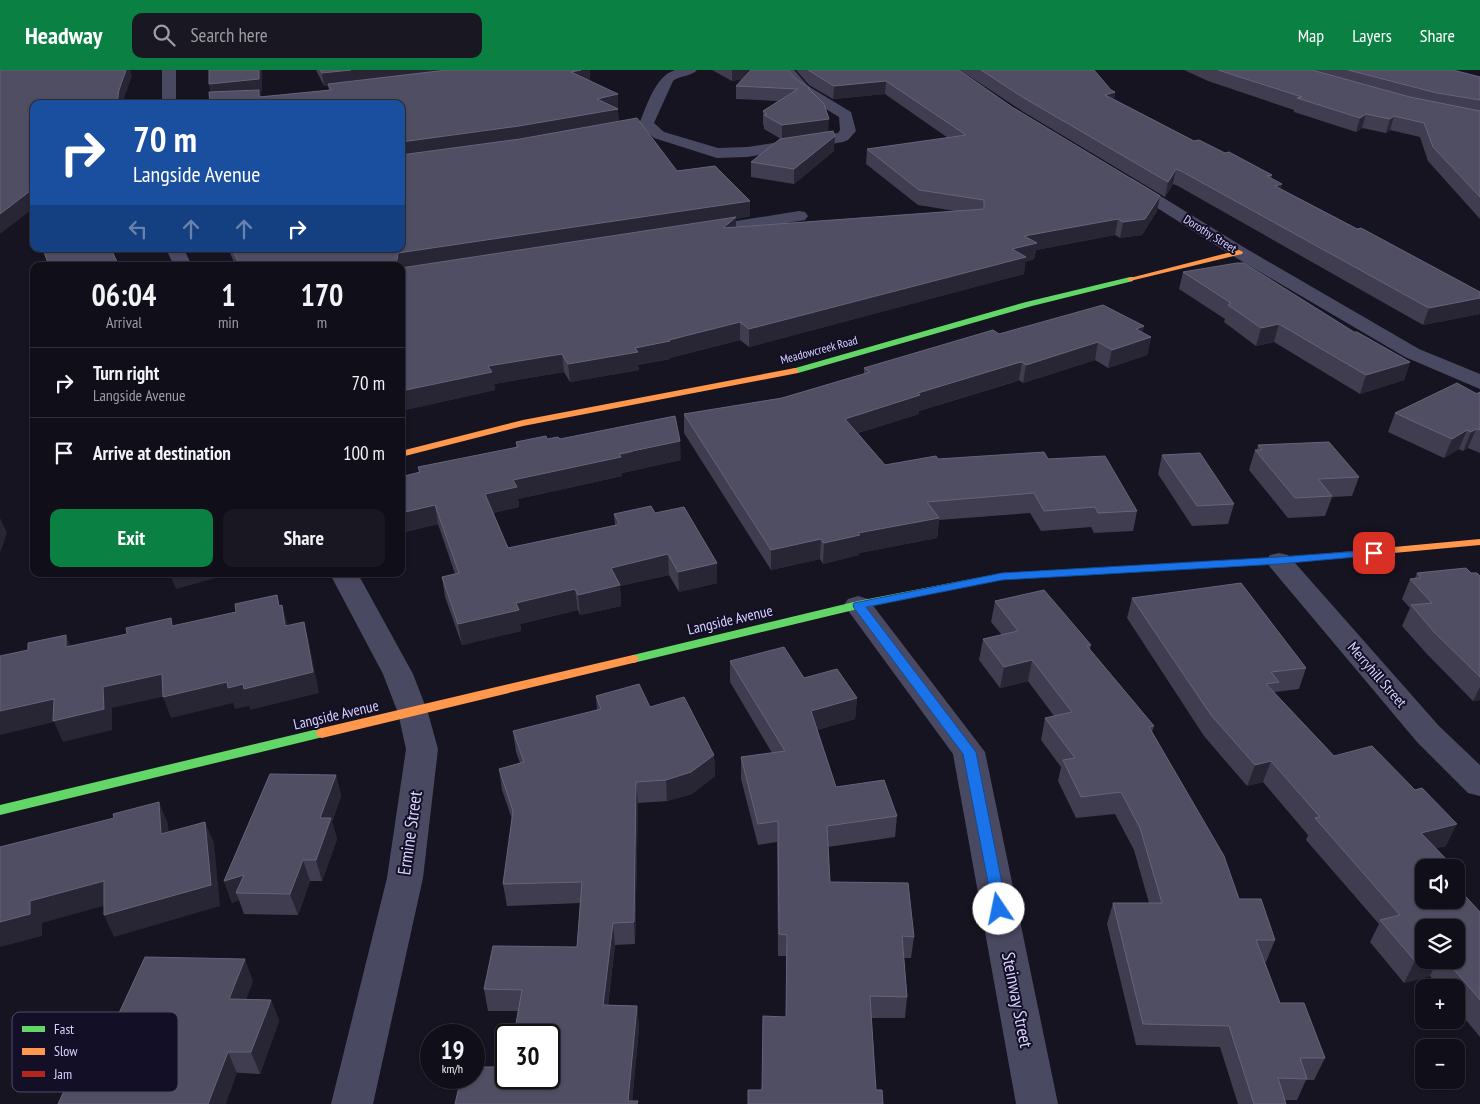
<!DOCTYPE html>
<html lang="en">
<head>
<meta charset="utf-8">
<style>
  :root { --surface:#100f19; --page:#191822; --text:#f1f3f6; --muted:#9c9ca2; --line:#302f38; --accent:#0b8043 }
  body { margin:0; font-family:"PT Sans Narrow",sans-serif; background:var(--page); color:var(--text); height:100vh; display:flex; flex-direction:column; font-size:19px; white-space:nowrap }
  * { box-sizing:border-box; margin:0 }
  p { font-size:16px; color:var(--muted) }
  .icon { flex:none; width:28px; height:28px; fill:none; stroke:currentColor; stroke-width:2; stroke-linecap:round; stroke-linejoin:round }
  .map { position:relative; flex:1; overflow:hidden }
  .side { position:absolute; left:30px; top:192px; width:375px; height:315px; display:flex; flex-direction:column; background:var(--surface); border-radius:10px; box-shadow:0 1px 4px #0004,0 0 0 1px var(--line) }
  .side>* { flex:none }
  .banner { position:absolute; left:30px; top:30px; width:375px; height:152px; border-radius:10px; box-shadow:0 1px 4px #0004,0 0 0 1px var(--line); background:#1a4fa0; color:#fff; overflow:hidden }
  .controls { position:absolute; left:1415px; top:789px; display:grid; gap:10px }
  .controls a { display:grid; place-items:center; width:50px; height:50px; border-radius:10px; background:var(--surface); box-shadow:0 1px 4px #0004,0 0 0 1px var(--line); font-size:25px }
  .speed { position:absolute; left:420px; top:954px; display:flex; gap:10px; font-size:25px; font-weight:700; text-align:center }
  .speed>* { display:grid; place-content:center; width:65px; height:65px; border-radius:50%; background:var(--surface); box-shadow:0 1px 4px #0004,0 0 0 1px var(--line); line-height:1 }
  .speed small { font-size:12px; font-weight:400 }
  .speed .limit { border:2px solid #111; border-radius:8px; background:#fff; color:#111 }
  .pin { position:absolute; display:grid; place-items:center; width:42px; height:42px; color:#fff; margin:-21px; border-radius:10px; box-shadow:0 2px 8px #0006 }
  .me { position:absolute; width:55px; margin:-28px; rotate:349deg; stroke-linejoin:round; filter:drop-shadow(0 0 4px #0008) }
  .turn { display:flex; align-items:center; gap:18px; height:105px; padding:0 20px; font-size:22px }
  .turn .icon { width:65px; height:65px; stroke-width:2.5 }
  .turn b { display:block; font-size:35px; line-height:42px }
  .lanes { display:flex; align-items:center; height:48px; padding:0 20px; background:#0003; justify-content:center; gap:25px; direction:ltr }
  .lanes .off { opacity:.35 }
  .eta { display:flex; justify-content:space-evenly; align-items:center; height:85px; text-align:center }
  .eta b { font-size:30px; font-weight:700; line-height:35px }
  .cta { display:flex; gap:10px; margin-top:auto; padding:10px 20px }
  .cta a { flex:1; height:58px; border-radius:10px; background:var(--accent); color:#fff; font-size:20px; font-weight:700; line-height:58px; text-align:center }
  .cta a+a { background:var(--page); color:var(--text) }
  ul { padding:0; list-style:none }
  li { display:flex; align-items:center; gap:15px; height:70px; padding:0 20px; border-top:1px solid var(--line) }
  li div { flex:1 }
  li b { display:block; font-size:19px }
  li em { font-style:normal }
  header { display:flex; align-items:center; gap:30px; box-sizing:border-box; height:70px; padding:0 25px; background:var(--accent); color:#fff }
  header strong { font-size:24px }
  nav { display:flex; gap:28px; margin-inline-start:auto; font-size:18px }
  .search { width:350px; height:45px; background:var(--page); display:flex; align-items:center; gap:12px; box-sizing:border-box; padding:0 18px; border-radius:10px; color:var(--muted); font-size:19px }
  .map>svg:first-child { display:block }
</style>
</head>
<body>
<header>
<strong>Headway</strong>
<div class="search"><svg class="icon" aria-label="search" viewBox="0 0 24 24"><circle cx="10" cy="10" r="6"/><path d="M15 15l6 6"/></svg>Search here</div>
<nav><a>Map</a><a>Layers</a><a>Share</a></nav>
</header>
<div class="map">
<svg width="1480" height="1034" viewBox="0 0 1480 1034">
  <rect width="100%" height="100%" fill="#161421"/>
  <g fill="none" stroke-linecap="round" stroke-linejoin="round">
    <path fill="#4a4962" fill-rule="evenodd" d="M162 0H176V34H162Z
      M675 0H697C691 7 680 5 673 11L654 53 664 62 718 78 747 77 838 63 840 60 839 47 798 22 784 6 774 0H794L808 16 851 42 856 61 848 70 843 72 747 87 717 88 654 68 639 54C647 36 655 6 675 0Z
      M247 25 252 26 254 29 252 32 197 34 204 30Z
      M1127 107 1133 109 1245 178 1419 279 1480 304V319L1405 287 1233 186 1121 115 1119 112 1121 109Z
      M799 141 805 142 808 146 805 150 699 167 693 166 690 162 693 158 699 157Z
      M166 179H184L192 196H174Z
      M1279 483 1288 485 1439 656 1480 695V726L1468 723 1417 672 1270 497 1266 491 1270 485Z
      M330 504H358L413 604 428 643 438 679 423 808 373 1034H331L387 808 406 679 398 643 383 604Z
      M858 526 868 529 985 682 1058 1034H1016L953 684 844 535 848 529Z"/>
    <path fill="#63d668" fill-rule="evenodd" d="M1130 207H1133V211L1032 236 798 303H792L791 301 792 299 1026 232Z
      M1090 498 1096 501 1094 503 1002 509 858 539 633 593 627 589 633 585 858 531 1002 503Z
      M322 658 327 660 328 663 327 666 0 745V735Z"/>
    <path fill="#ff974d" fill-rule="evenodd" d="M1239 180 1243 182 1242 184 1130 211 1126 209Z
      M795 298 798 299V303L523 356 401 387V381L523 350Z
      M1480 469V475L1383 484 1378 481 1383 478Z
      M633 585 637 586 639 589 637 592 322 668 317 666 316 663 317 660 322 658Z"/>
    <path fill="#b3261e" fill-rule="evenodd" d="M1383 478 1388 481 1387 483 1279 494 1090 504 1084 501 1090 498 1279 488Z"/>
  </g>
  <path fill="#403d50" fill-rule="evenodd" d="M316 0H590V11L618 24V37L616 38 619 51 677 101 750 131V146L736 149V157L955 141 918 135 866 94 867 79 948 68 885 24 833 29 809 15 796 0H959L1157 141 1142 165 1120 168 1115 165 1036 180 1034 189 1025 192 1024 204 749 277 740 270 670 288V289L638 295 639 300 570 312 564 302 494 314 495 320 405 340 406 344 401 346V196H236L228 179H401L210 34 211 22 209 14 262 22H260L261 27 329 20 328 16H324Z
    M712 0H788L797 10 810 18V20L828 62 834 81 794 114 751 107V92L781 69 764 59V56L763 55V41L778 31 736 29V16L742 9 732 11Z
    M960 0H1094L1111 20 1115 22 1114 29 1194 71 1225 83 1272 105 1271 108 1281 119 1480 222V244L1423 255 1178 116 1173 114 1165 127 1022 41Z
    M1184 0H1453L1480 7V149L1428 91 1420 67 1390 60 1386 63 1362 58 1356 62 1294 42V40L1208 11Z
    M1183 202 1354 262 1410 292 1404 310 1360 324 1274 272 1256 276 1224 252 1225 249 1179 219Z
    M1144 256 1142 263 1151 267 1147 285 1108 298 1095 290 1023 313 1019 310 1014 312 919 341V344L858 363 885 395 938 389H1048L1137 441 1133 461 1094 463 1091 457 1041 461 1030 443 939 450 937 468 859 483V485L823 494 820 489 771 500 684 363V344L782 328 864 304V298L999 264Z
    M1480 322V383L1468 378 1463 381 1459 379 1444 388 1388 362 1395 343Z
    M547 369H560L681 390 622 403V406L518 429 519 437 493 443 508 478 615 455 614 444 655 443 717 493V513L679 522 669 505 620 516 621 536 580 545 578 540 520 554 521 561 462 575 445 527 442 507 455 504 438 454 401 463V407L419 403 418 397 516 378V372Z
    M1258 375 1359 407 1352 426 1332 427 1325 446 1288 448 1249 400 1255 380H1257Z
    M1162 385 1234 434 1228 454 1192 456 1158 404Z
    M1417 503H1471L1480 506V630L1473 631 1426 583 1402 556 1410 538 1402 529 1410 509 1415 508Z
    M1132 528 1306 598 1299 619 1275 622V623L1334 686 1446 776 1436 778 1424 798 1480 842V967L1456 938V918H1439L1430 906 1404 913 1370 872 1379 854 1306 770 1308 765 1263 712 1247 716 1204 666 1127 548ZM1456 858V890H1424Z
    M995 531 1091 575 1090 580 1154 656 1152 662 1239 829 1275 870 1266 892H1265L1280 933 1325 988 1314 1010H1306L1297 1030H1285L1286 1034H1238L1220 977 1136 975 1107 854 1113 833H1149L1134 780 1115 744 1076 748 1058 711 1061 697 1041 670 1045 648 1054 646 1028 611 1000 618 979 590 983 569 1002 565 991 552Z
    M730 591 804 608 857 628 855 649 817 660 836 717 897 746 895 767 828 777 830 812 914 867 911 888H904L907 927 905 948H871L761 1020 786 947V886H778L777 772 758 775 741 709V687L772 683 730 612Z
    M596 626 650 637 714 685 715 706 692 724 667 731 638 733 635 874 615 875 608 935 637 936 639 958 632 1031 638 1034 506 1008 518 941H488L484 919 577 877 580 833 507 836 503 814 512 749 502 720 499 699 520 693 516 682 513 661 597 640Z
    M336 705 341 726 332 752 337 769 322 811H310L298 845 244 844 239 830 232 833 224 811Z
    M253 911 246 929 271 930 279 951 260 1004 95 995Z"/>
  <path fill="#282635" d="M126 0H130L132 6 122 34H117L119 20Z
    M259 0H262V22H260L262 34 212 27 209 14Z
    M351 0H456L413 7 324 16 322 3Z
    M572 0H590V11L571 2Z
    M732 0H758V5L732 11Z
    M886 11 885 24 833 29 834 16Z
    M1115 22 1113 36 1105 25Z
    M618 24V37L598 42 597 29Z
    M618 39 619 53 521 70 401 87V72Z
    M1366 44 1362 58 1356 62 1360 48Z
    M1394 46 1390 60 1386 63 1390 49Z
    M829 49 828 63 782 70V55Z
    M835 66 834 81 794 114V99Z
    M1176 99 1173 114 1165 127 1168 112Z
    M1282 114 1278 130 1275 116Z
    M34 118V138L0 164V144Z
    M1160 126 1157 141 1142 165 1120 168 1123 152Z
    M750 131V146L736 149V163L401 199V196H396L398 183Z
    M1118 149 1115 165 1036 180 1034 189 1025 192 1024 204 749 277V259L1012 179 1024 166Z
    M257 191 258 196H239V193Z
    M1480 228V244L1423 255 1429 238Z
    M740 252V270L670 288V289L638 295 639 300 570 312 568 294Z
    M1279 254 1274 272 1256 276 1261 258Z
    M1144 256 1141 270 1151 267 1147 285 1108 298 1112 280 1136 259Z
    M1098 272 1095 290 1023 313 1026 295Z
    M562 284 564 302 494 314 495 320 405 340 406 344 401 346V321L488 296Z
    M1022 292 1019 310 919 341V344L844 367 845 349 918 323Z
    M1410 292 1404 310 1360 324 1366 305Z
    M1476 359 1468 378 1463 381 1471 362Z
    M1467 360 1459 379 1444 388 1452 369Z
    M680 371 681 390 622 403V406L518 429 519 437 488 444 485 424 513 410Z
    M435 435 438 454 401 463V443Z
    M0 448 7 463 0 483Z
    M939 448 937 468 859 483V485L823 494 824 473 858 463Z
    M821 469 820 489 771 500V480Z
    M668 484 669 505 620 516 621 536 580 545 578 525 611 498Z
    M717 493V513L679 522 678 502Z
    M148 504H158L149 506Z
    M170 504H230L176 519Z
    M575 519 578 540 520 554 521 561 462 575 458 554 516 533Z
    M282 535 288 556H285Z
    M304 552 309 572 319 623 250 640 249 636 235 639 233 633 171 648 163 627 227 612 243 614Z
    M66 565 75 586 66 577Z
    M1032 590 1028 611 1000 618 1004 597Z
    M162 604 170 625 112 638V660L63 672 54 652 0 665V641Z
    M1480 617V630L1473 631Z
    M857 628 855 649 810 662 811 641Z
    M714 685 715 706 692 724 667 731 666 710Z
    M1271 691 1263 712 1247 716 1255 695Z
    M336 705 341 726 332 752 337 769 322 811 316 790 320 748Z
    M636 712 638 733 635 874 634 852Z
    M159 732 168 754 170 785 161 764Z
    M205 752 214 773 220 836 114 867 104 845Z
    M1457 754 1446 776 1411 785 1421 763Z
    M303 790 310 811 298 845 290 824Z
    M1450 793 1448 798H1438L1439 797Z
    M244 805 236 823 239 830 232 833 224 811Z
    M104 811 114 833 42 853V866L0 877V852L30 831Z
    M613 853 615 875 605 957 603 935Z
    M245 889 253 911 238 951 229 929Z
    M1424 889V890H1438L1430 906 1404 913 1415 891Z
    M271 930 279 951 260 1004 251 982Z
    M637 936 639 958 632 1034 628 1031Z
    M228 982 237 1003 226 1034H208Z"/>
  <path fill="#504e63" stroke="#66637b" d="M0 0H126L119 20 117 34H34V118L0 144Z
    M209 0H259V9L209 14Z
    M320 0H351L322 3Z
    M447 0H581L571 2 618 24 597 29 618 39 519 56 401 72V34H210L209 22 259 20V27L331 20 328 14Z
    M751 0H788L797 10 810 18H808L824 34 829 49 782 55 764 45 767 44 763 41 798 19 736 16Z
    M808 0H959L1012 37 1160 126 1145 149 1123 152 1118 149 1024 166 1037 173 1012 179 1026 187 749 259 740 252 669 270 670 271 635 278 638 282 568 294 562 284 488 296 492 302 401 321V198L736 147 723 158 984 139V130L919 120 867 79 966 65 886 11 834 16Z
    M981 0H1094L1111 20 1115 22 1105 25 1194 71 1199 70 1225 83 1229 82 1272 105 1267 106 1282 114 1275 116 1357 159 1361 158 1480 222V228L1429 238 1181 101 1176 99 1168 112 1024 28Z
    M1218 0H1312L1410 27 1480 41V127L1433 77 1424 53 1394 46 1390 49 1366 44 1360 48 1297 28 1302 27Z
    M1348 0H1453L1480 7V30L1437 23Z
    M637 48 677 101 715 96 750 131 398 183 396 196H260L257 191 239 193 232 179H401V85L520 69Z
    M833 61 835 66 794 99 751 92 780 69Z
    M43 179H111L119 196H49Z
    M1237 193H1244L1354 262H1357L1410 292 1366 305 1279 254 1261 258 1228 235 1231 233 1183 202Z
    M1103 235 1144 256 1136 259 1151 267 1112 280 1098 272 1026 295 1022 292 1017 293 918 323 920 325 845 349 885 395 936 386 938 389 1044 382 1048 389 1105 386 1137 441 1098 443 1095 437 1044 441 1034 423 927 432 939 448 858 463 860 465 824 473 821 469 771 480 684 344 782 328 870 302 864 298 993 260 999 264Z
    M1457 313 1477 324 1480 322V360L1476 359 1471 362 1467 360 1452 369 1395 343Z
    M675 346 680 371 619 384 621 387 513 410 517 417 485 424 508 478 617 455 619 453 614 444 651 436 655 443 684 437 717 493 678 502 668 484 611 498 620 515 578 525 575 519 516 533 519 540 458 554 442 507 459 503 435 435 401 443V407L420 402 418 397 518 377 516 372 546 366 547 369 558 367 560 369Z
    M1329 372 1359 407 1318 409 1332 426 1295 428 1255 380H1262L1258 375Z
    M1200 383 1234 434 1197 436 1162 385Z
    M1466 498 1471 503H1477L1480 506V607L1435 563 1411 535 1432 533 1410 509 1421 508 1417 503Z
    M1241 513 1306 598 1271 602 1279 612 1266 614 1334 686 1372 676 1415 720 1422 718 1457 754 1421 763 1450 793 1439 797V798H1424V830H1456V816L1480 842V930L1446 890H1456V858H1424V889L1415 891 1380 850 1400 845 1315 748 1320 747 1271 691 1255 695 1211 645 1132 528Z
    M1044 520 1091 575 1087 576 1154 656 1149 657 1224 786 1239 829H1261L1275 870H1256L1280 933H1304L1325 988H1300L1307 1009 1278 1008 1286 1034H1254L1229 956 1143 954 1113 833H1162L1140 758 1121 722 1081 727 1063 690 1075 688 1045 648 1072 642 1032 590 1004 597 983 569 1018 561 995 531Z
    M277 525 279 536 282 535 285 556 304 552 313 602 244 619 243 614 228 618 227 612 163 627 162 604 103 617 104 639 53 651 54 629 0 641V586L28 580V573L66 565V577L127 564 126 558 171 548 172 556 236 542 235 534Z
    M784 577 804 608 837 599 857 628 811 641 836 717 884 710 897 746 827 756 830 812 908 813 914 867 902 866 907 927 870 926 876 1020H882L883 1034H748V1020H762L763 946 786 947 787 865 779 864 778 751 758 754 741 687 785 681 730 591Z
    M639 614 650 637 684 627 714 685 691 702 666 710 636 712 634 852 613 853 603 935 637 936 628 1031H638L637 1034H455L461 1008H474V997H506V1008H549V965H514L522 920 484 919 493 876 577 877 582 812 503 814 513 741 499 699 524 692 513 661 601 639 596 626Z
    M270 704 336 705 320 748H331L316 790H303L290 824 236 823 244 805 224 811Z
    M159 732 161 764 205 752 211 815 104 845V811L30 831V844L0 852V777L114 748 113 744Z
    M145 887 245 889 229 929 271 930 251 982H228L208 1034H58L76 995H95Z"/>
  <path fill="#1a73e8" stroke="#114b97" d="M1374 480 1380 483 1378 485 1279 494 1002 510 866 537 976 682 1007 839 1005 843 999 845 994 843 963 684 854 538 853 535 854 533 1002 503 1279 487Z"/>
  <g text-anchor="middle" stroke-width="4" stroke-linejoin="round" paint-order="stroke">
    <g font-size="12" fill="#d9d4ff" stroke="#130f26">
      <text transform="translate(1210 164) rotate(32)" y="4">Dorothy Street</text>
      <text transform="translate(819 280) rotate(-15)" y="4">Meadowcreek Road</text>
    </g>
    <g font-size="15" fill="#d9d4ff" stroke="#130f26">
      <text transform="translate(730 550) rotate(-13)" y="5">Langside Avenue</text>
      <text transform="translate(1377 605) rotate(49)" y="5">Merryhill Street</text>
      <text transform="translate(336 645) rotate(-13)" y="5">Langside Avenue</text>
    </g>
    <g font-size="18" fill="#d9d4ff" stroke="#130f26">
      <text transform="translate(410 763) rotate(-82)" y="6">Ermine Street</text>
      <text transform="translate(1017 930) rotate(79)" y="6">Steinway Street</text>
    </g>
  </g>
  <rect x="12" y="942" width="166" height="80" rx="8" fill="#130f26" stroke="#4e4a67" stroke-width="1"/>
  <rect x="22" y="956" width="23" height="6" fill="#63d668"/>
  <rect x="22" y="978" width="23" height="7" fill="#ff974d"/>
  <rect x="22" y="1001" width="23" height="6" fill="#b3261e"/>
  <g font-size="14" fill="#d9d4ff">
    <text x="54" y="964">Fast</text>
    <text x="54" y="986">Slow</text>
    <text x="54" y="1009">Jam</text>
  </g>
</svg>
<div class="controls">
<a><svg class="icon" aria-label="sound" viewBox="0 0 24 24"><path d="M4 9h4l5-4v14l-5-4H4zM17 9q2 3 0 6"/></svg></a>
<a><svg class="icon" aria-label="layers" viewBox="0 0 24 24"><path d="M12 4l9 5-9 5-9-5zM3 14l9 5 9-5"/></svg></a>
<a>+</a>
<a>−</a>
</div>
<div class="speed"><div>19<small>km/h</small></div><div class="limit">30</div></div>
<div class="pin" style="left:1374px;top:483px;background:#d93025"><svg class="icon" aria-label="arrive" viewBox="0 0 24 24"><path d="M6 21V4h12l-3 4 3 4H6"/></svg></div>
<svg class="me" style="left:999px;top:839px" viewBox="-20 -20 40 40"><circle r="19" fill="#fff"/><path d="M0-13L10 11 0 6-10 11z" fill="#1a73e8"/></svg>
<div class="banner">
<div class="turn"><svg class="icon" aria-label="right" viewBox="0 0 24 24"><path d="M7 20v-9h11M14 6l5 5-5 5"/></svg><div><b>70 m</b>Langside Avenue</div></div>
<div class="lanes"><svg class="icon off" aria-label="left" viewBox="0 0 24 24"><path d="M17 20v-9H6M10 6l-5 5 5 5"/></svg><svg class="icon off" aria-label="ahead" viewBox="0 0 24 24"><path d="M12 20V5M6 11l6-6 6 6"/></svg><svg class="icon off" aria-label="ahead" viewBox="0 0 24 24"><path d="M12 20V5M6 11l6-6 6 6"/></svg><svg class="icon" aria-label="right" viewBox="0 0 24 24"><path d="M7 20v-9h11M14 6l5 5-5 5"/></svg></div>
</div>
<section class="side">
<div class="eta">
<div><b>06:04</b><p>Arrival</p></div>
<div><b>1</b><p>min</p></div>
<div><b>170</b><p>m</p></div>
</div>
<ul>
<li><svg class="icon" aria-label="right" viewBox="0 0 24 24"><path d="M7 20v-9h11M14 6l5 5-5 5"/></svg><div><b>Turn right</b><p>Langside Avenue</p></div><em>70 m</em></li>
<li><svg class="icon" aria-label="arrive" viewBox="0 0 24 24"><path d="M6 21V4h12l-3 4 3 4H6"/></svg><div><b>Arrive at destination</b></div><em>100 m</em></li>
</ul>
<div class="cta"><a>Exit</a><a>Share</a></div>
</section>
</div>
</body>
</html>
